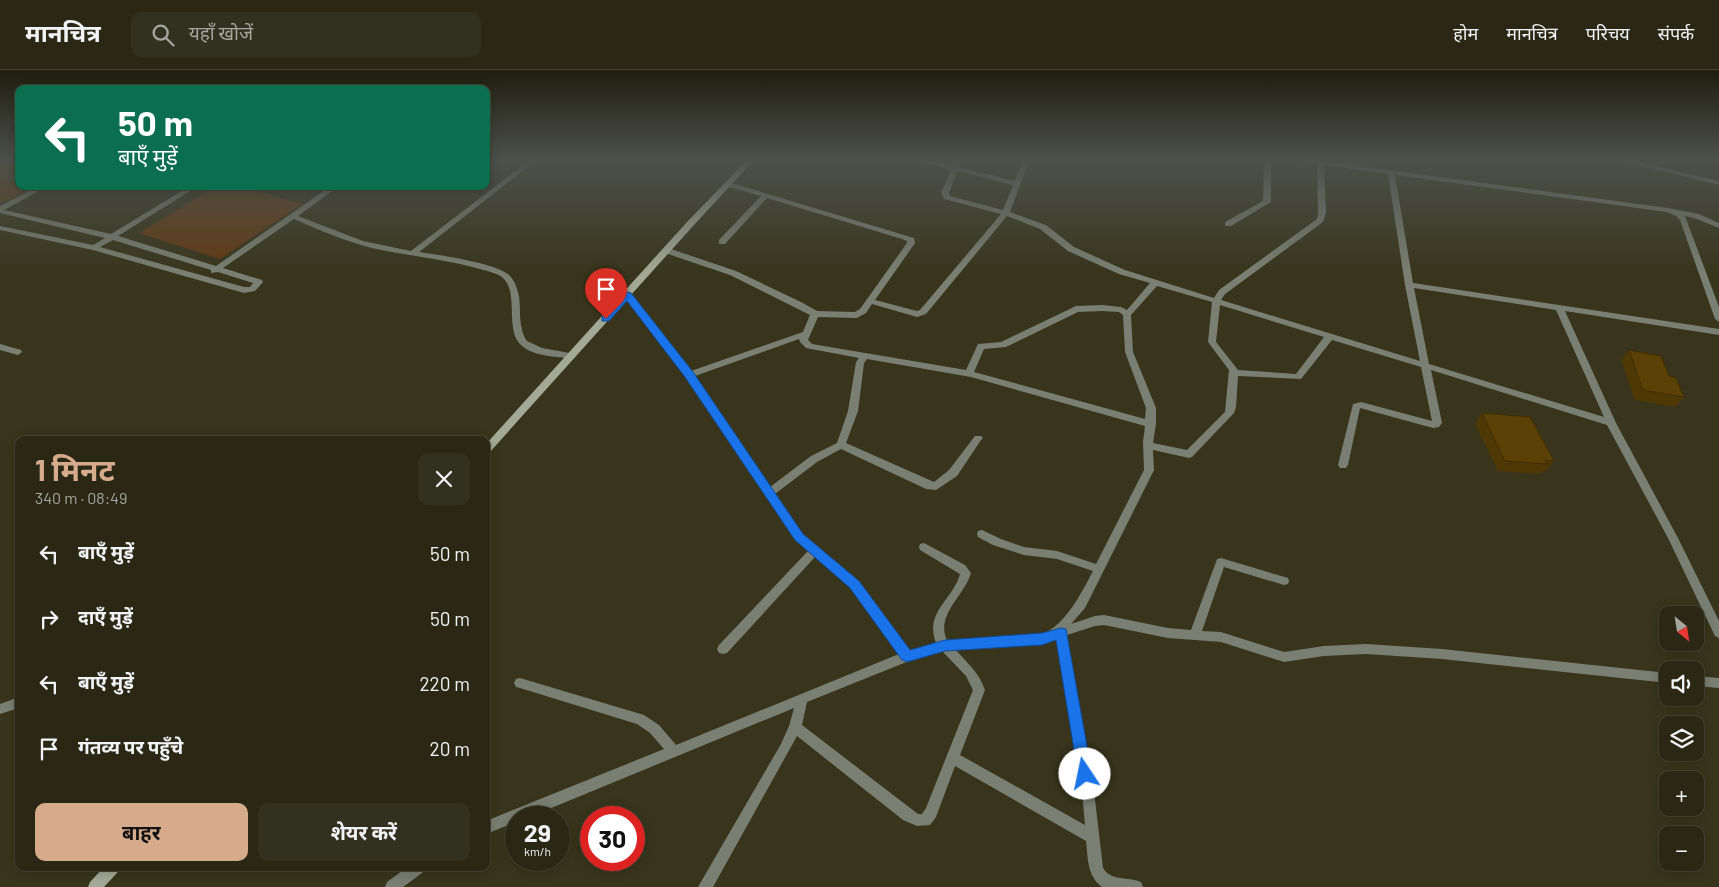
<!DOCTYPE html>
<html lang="hi">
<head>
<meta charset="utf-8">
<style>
  :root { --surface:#2a2815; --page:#32301e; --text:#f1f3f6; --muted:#a5a6a0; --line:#464434; --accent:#d6ab8b }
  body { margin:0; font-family:Barlow,"Noto Sans Devanagari",sans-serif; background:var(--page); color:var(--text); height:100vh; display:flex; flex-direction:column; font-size:19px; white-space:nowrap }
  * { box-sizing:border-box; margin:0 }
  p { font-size:16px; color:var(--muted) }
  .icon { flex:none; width:28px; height:28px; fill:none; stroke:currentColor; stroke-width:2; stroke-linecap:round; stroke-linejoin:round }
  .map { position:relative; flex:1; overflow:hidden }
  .panel { position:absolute; left:15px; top:366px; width:475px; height:435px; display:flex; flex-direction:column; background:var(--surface); border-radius:10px; box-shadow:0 2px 12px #0003,0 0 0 1px var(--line) }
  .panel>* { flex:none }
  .guide { position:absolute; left:15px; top:15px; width:475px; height:105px; border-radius:10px; box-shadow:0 2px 12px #0003,0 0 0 1px var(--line); background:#0b6e4f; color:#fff; overflow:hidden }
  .needle { width:32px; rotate:150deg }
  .tools { position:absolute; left:1659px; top:536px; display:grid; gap:10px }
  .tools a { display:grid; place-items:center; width:45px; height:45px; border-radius:10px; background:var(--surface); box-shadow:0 2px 12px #0003,0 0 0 1px var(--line); font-size:25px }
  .speed { position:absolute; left:505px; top:736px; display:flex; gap:10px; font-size:25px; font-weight:700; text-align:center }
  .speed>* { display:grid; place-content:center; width:65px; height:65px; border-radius:50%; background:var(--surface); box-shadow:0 2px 12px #0003,0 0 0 1px var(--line); line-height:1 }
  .speed small { font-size:12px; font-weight:400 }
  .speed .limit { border:8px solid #d22; background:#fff; color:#111 }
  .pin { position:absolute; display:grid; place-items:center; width:42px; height:42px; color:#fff; margin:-51px -21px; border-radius:50% 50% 50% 0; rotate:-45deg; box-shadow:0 0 5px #0007 }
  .pin .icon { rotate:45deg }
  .me { position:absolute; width:55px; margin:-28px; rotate:349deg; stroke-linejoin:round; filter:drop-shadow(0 0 4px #0008) }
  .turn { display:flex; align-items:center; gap:18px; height:105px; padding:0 20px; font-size:22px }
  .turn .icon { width:65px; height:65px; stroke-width:2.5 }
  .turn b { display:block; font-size:35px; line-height:42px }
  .round { display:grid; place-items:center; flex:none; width:52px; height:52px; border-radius:10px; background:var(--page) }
  .head { display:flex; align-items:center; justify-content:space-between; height:85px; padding:0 20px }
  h1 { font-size:30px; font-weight:700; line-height:38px; color:var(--accent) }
  .button { display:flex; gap:10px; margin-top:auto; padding:10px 20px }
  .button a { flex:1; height:58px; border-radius:10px; background:var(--accent); color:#111; font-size:20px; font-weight:700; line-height:58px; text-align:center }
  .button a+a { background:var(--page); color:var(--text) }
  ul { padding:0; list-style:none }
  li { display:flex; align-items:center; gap:15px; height:65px; padding:0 20px }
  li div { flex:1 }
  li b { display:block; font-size:19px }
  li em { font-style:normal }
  header { display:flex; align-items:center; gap:30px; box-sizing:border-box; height:70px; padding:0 25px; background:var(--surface); border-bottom:1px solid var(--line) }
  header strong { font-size:24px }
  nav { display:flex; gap:28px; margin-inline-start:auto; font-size:18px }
  .search { width:350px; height:45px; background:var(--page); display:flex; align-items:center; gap:12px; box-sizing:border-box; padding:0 18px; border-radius:10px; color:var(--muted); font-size:19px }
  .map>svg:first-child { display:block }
</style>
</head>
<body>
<header>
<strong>मानचित्र</strong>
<div class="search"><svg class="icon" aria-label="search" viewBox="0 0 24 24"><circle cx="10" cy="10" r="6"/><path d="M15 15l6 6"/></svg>यहाँ खोजें</div>
<nav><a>होम</a><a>मानचित्र</a><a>परिचय</a><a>संपर्क</a></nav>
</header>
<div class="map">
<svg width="1719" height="817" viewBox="0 0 1719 817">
  <rect width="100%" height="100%" fill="#38351c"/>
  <path fill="#623a14" d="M0 89H19V116H36L0 134Z
    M217 116H239L302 134 220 189 139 163Z"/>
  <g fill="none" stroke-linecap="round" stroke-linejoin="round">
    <path fill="#7a7f73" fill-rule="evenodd" d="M531 89H538L419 182C439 185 496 193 509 205 515 211 517 218 519 226 521 240 518 258 527 271L542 278 575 284 576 286 572 289C557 286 533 287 521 275 504 259 520 222 502 207 496 203 487 201 480 199 445 189 408 186 372 178 345 171 319 160 294 149L223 198 262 210 263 212 255 221 244 223 93 180 0 160V156L93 175 105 168 0 143V136L39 116H48L4 140 111 164 190 116H198L118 166 216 196 331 116H339L298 146 363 171 411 181ZM113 170 211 200V203L218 202 253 213 250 217H244L100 177Z
      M913 89H925L953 96 955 89H962L959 97 1015 111 1023 89H1030L1010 142 1046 155 1074 177 1125 200 1214 228 1219 220 1317 149 1318 143 1317 94 1292 91 1289 89H1308L1668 138 1699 144 1719 153V158L1694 148 1685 146 1719 237V252L1715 249 1680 150 1676 146 1667 142 1395 105 1413 213 1719 259V265L1565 241 1616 353 1678 468 1719 551V568L1715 566 1668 468 1607 355 1431 300 1442 353 1439 357 1433 358 1360 338 1348 395 1346 398H1340L1338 395 1353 334 1361 332 1432 351 1421 297 1332 270 1301 309 1238 306 1236 337 1234 343 1192 387 1189 388 1153 380 1154 400 1085 538 1071 554 1095 546 1104 545 1168 558 1191 560 1216 492 1217 489 1221 488 1288 508 1289 511 1288 514 1284 515 1224 497 1202 561 1221 562 1284 582 1324 576 1366 574 1442 579 1668 603V613L1442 589 1366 584 1324 586 1284 592 1221 572 1168 568 1104 555 1095 556 1067 565 1094 721 1103 798C1112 812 1127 806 1141 812L1143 817H1102C1087 806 1088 788 1086 771L955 696 936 747 930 755 917 756 903 750 797 666 713 817H698L781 674 789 656 794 638 527 748H516V752L486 764V751L664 679 650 663 637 654 520 618 516 617 514 613 516 609 520 608 644 645 659 655 676 675 899 584 851 517 815 487 727 583 723 584 719 583 717 579 719 575 808 481 795 470 686 307 624 225 628 222 631 223 691 301 803 262 810 245 730 205 665 183V179H671L736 201 801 232 817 241 855 242 860 239 907 173V171L902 169 767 128 725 174H719V170L761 126 725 116 724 114 728 112 914 168 915 173 875 230 917 241 920 240 1001 144 944 129 941 123 951 100ZM1324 95 1388 104 1405 215 1420 291 1221 230 1225 224 1323 152 1326 143ZM957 101 1013 115 1003 140 950 126 949 123ZM1007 146 1040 159 1068 181 1119 204 1150 213 1127 240 1121 237 1102 235 1076 236 1001 272 978 274 966 300 812 274 808 270 818 247 857 248 866 243 872 234 917 247 926 244ZM1157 216 1212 232 1208 272 1229 300 1225 342 1187 380 1153 373 1156 354V338L1133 282 1131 245ZM1414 218 1556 240 1604 347 1429 294ZM1220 235 1324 267 1296 304 1238 300 1216 272ZM1102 241 1119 242 1123 245 1125 282 1146 338 1145 349 974 302 984 279 1006 277 1078 242ZM799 269 800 272 806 278 859 288 856 292 848 341 837 373 811 386 770 417 695 306ZM867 289 971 307 1145 356 1143 372 1144 400 1096 494 1057 481 1024 477 1001 469 982 460 978 461 977 464 978 467 993 475 1024 485 1057 489 1093 501C1082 522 1065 556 1042 564L947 570C935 545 965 525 971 503L965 495 924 473 920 474 919 477 920 480 960 504C953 530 924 542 936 573L910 580 859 511 803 464 775 424 817 392 841 379 926 419 936 420 957 406 981 370 983 368 981 366H975L949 400 934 412 846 373 858 341 864 293ZM1056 569 1082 721 1085 755 960 685 985 620C979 602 967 593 955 579L1042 574ZM942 581 966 606 973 620 926 738 922 744H918L802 655 807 632 909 591Z
      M1264 89H1271V132L1231 156H1225V152L1263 131Z
      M1613 89H1625L1719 111V115Z
      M0 274 21 280 22 282 18 285 0 280Z
      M1695 606 1719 608V618L1695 616Z
      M19 627V638L0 644V634Z
      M406 798H424L422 803 403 817H385L387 812Z"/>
    <path fill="#a2a996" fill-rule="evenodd" d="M748 89H755L693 156 489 383 486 384V374L687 152Z
      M103 798H119L117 803 104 817H88L90 812Z"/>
  </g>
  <path fill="#4e3805" d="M1629 280 1684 327 1675 337 1635 330 1621 290Z
    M1482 343 1554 391 1546 401H1542L1540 404 1498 401 1475 354Z"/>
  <path fill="#5b4106" stroke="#402e04" d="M1629 280 1661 286 1669 306 1676 308 1684 327 1643 320Z
    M1482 343 1530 347 1554 391 1545 390 1547 394 1505 391Z"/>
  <linearGradient id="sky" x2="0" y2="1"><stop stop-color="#1f1d0f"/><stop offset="0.44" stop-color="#4d514b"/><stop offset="1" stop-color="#4d514b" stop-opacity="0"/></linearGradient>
  <rect width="1719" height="203" fill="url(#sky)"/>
  <path fill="#1a73e8" stroke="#114b97" d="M628 222 631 223 693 302 803 464 859 511 910 580 945 570 1042 563 1061 558 1066 559 1092 704 1090 708 1085 710 1080 708 1078 704 1056 570 1042 575 945 581 907 592 902 590 850 518 795 470 685 307 627 231 609 251H602V247L624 223Z"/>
</svg>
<div class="tools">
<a><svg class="needle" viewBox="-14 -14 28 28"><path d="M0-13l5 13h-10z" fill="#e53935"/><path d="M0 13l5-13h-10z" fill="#a5a6a0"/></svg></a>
<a><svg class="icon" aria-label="sound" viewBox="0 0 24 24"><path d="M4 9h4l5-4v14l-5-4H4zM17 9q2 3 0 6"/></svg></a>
<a><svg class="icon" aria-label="layers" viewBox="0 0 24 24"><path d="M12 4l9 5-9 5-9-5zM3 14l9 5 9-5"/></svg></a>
<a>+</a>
<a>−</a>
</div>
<div class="speed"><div>29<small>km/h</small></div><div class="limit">30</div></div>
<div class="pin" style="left:606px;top:249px;background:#d93025"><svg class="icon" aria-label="arrive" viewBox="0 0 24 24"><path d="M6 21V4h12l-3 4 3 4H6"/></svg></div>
<svg class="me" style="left:1085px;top:704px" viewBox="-20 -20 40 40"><circle r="19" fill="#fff"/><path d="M0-13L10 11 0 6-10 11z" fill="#1a73e8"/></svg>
<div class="guide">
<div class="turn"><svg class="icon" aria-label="left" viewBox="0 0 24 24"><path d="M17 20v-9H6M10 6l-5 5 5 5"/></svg><div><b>50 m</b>बाएँ मुड़ें</div></div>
</div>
<section class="panel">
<div class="head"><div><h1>1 मिनट</h1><p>340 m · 08:49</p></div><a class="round"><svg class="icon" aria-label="close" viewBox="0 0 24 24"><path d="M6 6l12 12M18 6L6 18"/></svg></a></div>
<ul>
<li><svg class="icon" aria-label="left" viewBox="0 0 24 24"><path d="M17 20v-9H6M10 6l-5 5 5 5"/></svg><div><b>बाएँ मुड़ें</b></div><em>50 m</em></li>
<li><svg class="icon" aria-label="right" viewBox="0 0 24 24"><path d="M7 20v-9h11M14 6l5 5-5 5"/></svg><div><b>दाएँ मुड़ें</b></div><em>50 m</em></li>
<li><svg class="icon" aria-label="left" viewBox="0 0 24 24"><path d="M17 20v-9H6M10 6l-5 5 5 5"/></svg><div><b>बाएँ मुड़ें</b></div><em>220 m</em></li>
<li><svg class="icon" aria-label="arrive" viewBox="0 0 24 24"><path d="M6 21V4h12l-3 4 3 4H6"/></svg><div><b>गंतव्य पर पहुँचे</b></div><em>20 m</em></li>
</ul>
<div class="button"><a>बाहर</a><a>शेयर करें</a></div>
</section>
</div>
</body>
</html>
